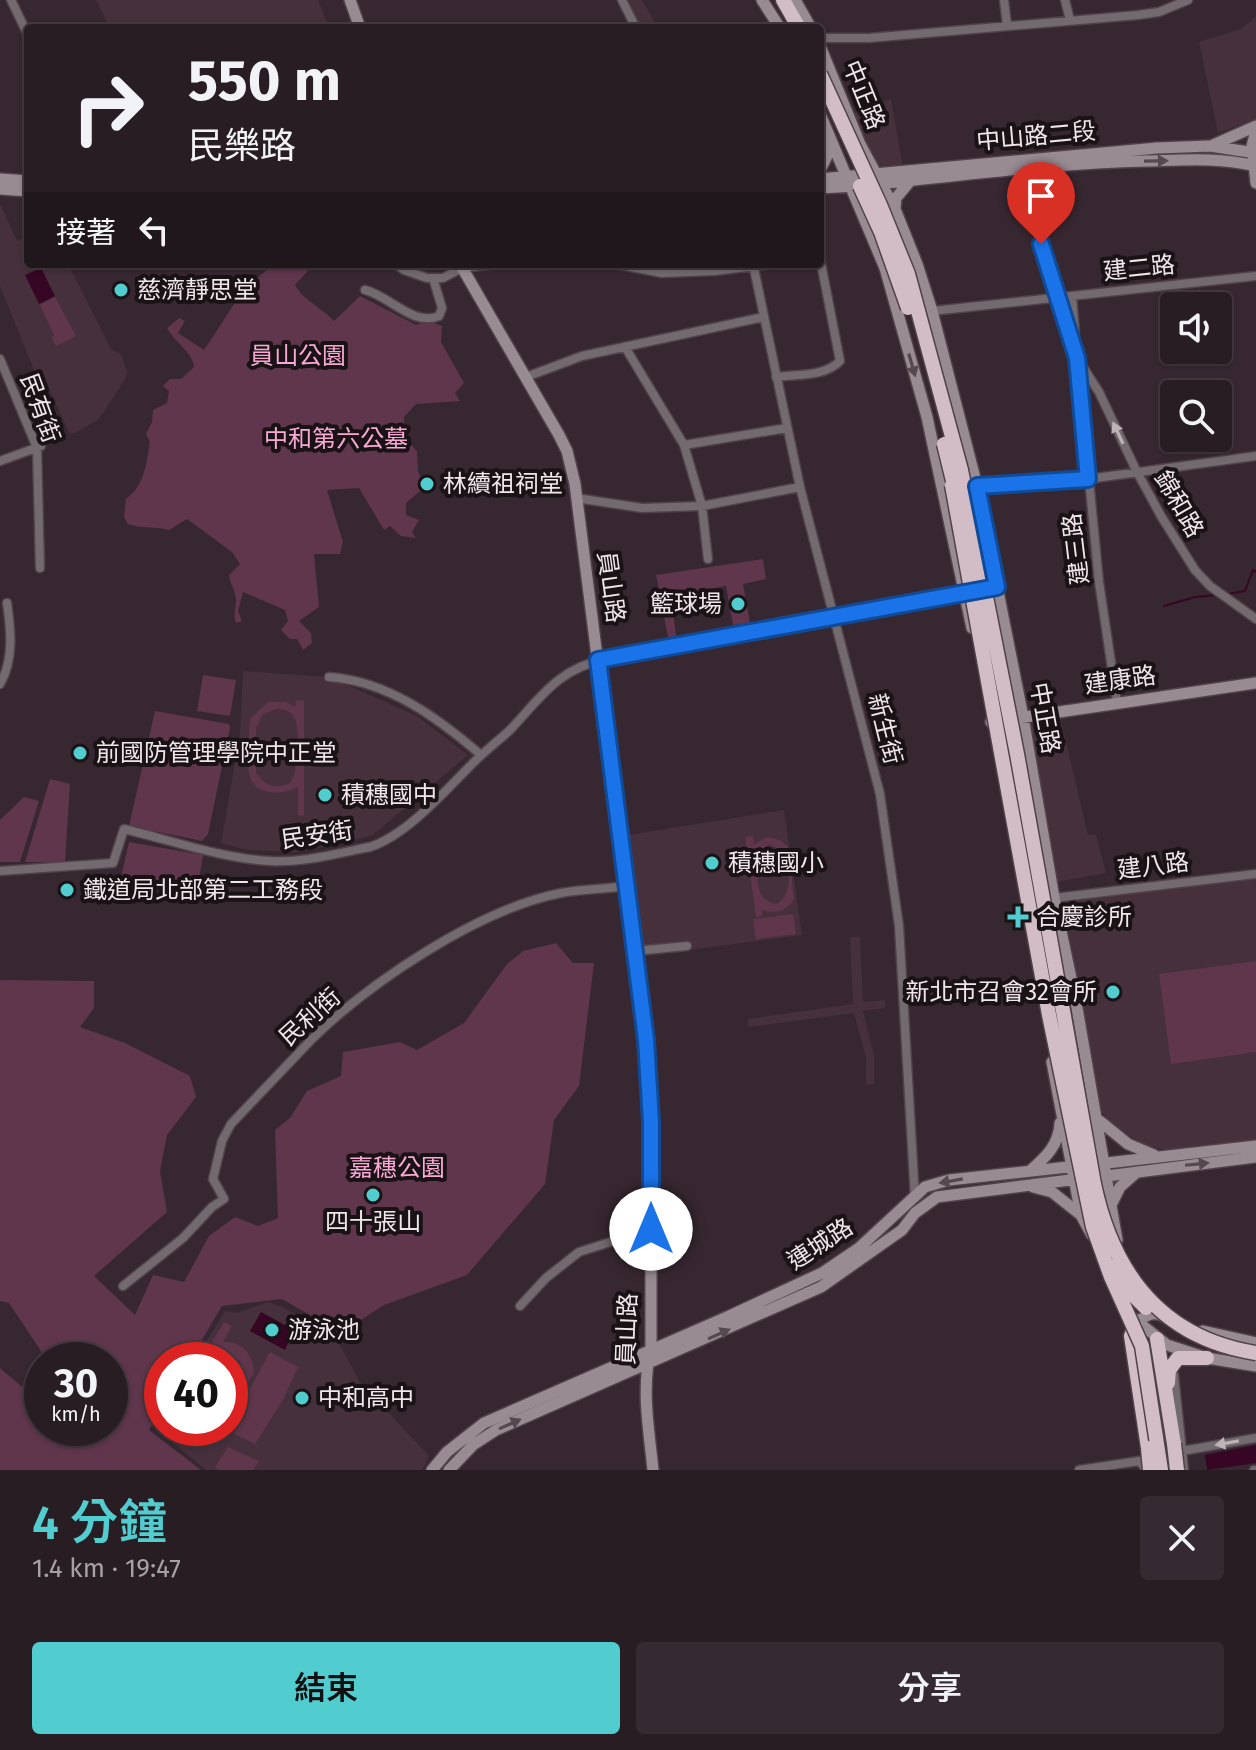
<!DOCTYPE html>
<html lang="zh-TW">
<head>
<meta charset="utf-8">
<style>
  :root { --surface:#291d24; --page:#352a31; --text:#f1f3f6; --muted:#a5a2a6; --line:#453b41; --accent:#52cdcf }
  body { margin:0; font-family:"Fira Sans","Noto Sans TC",sans-serif; background:var(--page); color:var(--text); height:100vh; display:flex; flex-direction:column; font-size:30px; white-space:nowrap }
  * { box-sizing:border-box; margin:0 }
  p { font-size:26px; color:var(--muted) }
  .icon { flex:none; width:44px; height:44px; fill:none; stroke:currentColor; stroke-width:2; stroke-linecap:round; stroke-linejoin:round }
  .map { position:relative; height:1470px; overflow:hidden }
  .panel { display:flex; flex-direction:column; background:var(--surface); flex:1 }
  .panel>* { flex:none }
  .hud { position:absolute; left:24px; top:24px; width:800px; height:244px; border-radius:8px; box-shadow:0 2px 6px #0004,0 0 0 2px var(--line); background:#291d24; color:var(--text); overflow:hidden }
  .controls { position:absolute; left:1160px; top:292px; display:grid; gap:16px }
  .controls a { display:grid; place-items:center; width:72px; height:72px; border-radius:8px; background:var(--surface); box-shadow:0 2px 6px #0004,0 0 0 2px var(--line); font-size:40px }
  .speed { position:absolute; left:24px; top:1342px; display:flex; gap:16px; font-size:40px; font-weight:700; text-align:center }
  .speed>* { display:grid; place-content:center; width:104px; height:104px; border-radius:50%; background:var(--surface); box-shadow:0 2px 6px #0004,0 0 0 2px var(--line); line-height:1 }
  .speed small { font-size:20px; font-weight:400 }
  .speed .limit { border:12px solid #d22; background:#fff; color:#111 }
  .pin { position:absolute; display:grid; place-items:center; width:68px; height:68px; color:#fff; margin:-82px -34px; border-radius:50% 50% 50% 0; rotate:-45deg; box-shadow:0 0 8px #0007 }
  .pin .icon { rotate:45deg }
  .me { position:absolute; width:88px; margin:-44px; rotate:0deg; stroke-linejoin:round; filter:drop-shadow(0 0 6px #0008) }
  .turn { display:flex; align-items:center; gap:28px; height:168px; padding:0 32px; font-size:36px }
  .turn .icon { width:104px; height:104px; stroke-width:2.5 }
  .turn b { display:block; font-size:56px; line-height:68px }
  .then { display:flex; align-items:center; height:76px; padding:0 32px; background:#0003; gap:16px; font-size:30px }
  .round { display:grid; place-items:center; flex:none; width:84px; height:84px; border-radius:8px; background:var(--page) }
  .summary { display:flex; align-items:center; justify-content:space-between; height:136px; padding:0 32px }
  h1 { font-size:48px; font-weight:600; line-height:60px; color:var(--accent) }
  .cta { display:flex; gap:16px; margin-top:auto; padding:16px 32px }
  .cta a { flex:1; height:92px; border-radius:8px; background:var(--accent); color:#111; font-size:32px; font-weight:600; line-height:92px; text-align:center }
  .cta a+a { background:var(--page); color:var(--text) }
  .map>svg:first-child { display:block }
</style>
</head>
<body>
<div class="map">
<svg width="1256" height="1470" viewBox="0 0 1256 1470">
  <rect width="100%" height="100%" fill="#372730"/>
  <path fill="#45303c" d="M96 0H318L329 28H110Z
    M625 0H642L658 28H640Z
    M1256 16V119L1218 133 1199 42 1241 29Z
    M891 99 903 168 884 169 868 154 852 113Z
    M0 204 17 241 28 236V264H68L111 349 121 354 127 371V376L99 419 75 433H69L49 388 36 375 0 286Z
    M243 671 329 677 417 716 468 755 373 835 343 843 294 852 246 850 221 843 240 735Z
    M1060 716 1088 835H1096L1106 873 1056 882 1026 721Z
    M784 810 802 935 645 956 628 835Z
    M1256 878V1140L1167 1150 1143 1144 1116 1127 1101 1111 1060 901Z
    M850 937H860L863 1002 885 1000V1008L863 1011 874 1056V1084L866 1085V1058L854 1013 748 1027V1019L853 1004Z
    M269 1302 286 1309 335 1336 360 1382 429 1456 422 1470H206L154 1427 162 1414V1428H230V1360H195L225 1311 236 1313Z"/>
  <path fill="#5f364c" fill-rule="evenodd" d="M275 264H314L295 285C302 299 322 308 334 321L360 296 416 325 429 321 442 326 441 342 464 383 455 393 460 401 416 404 404 417C404 432 406 441 417 451L418 472 426 486 406 503V515L419 520 412 532 416 538 401 536 390 526 384 530 359 488 327 490 343 542 340 554H314L319 607 299 621 311 633 312 643 303 650 297 639H290L281 630 288 621 285 610 243 592 238 611 242 621 236 623C232 613 238 604 235 595 234 588 230 583 229 575L240 564 232 552 187 519 169 530C154 526 142 529 128 524L124 517 126 499C145 485 146 464 150 442L146 434 152 422 153 410 167 403 169 391 163 386 170 379H181L194 367C192 351 175 343 167 328L179 318 185 321 178 333 204 350 246 286Z
    M55 297 76 336 56 346 52 338 54 335 40 305Z
    M763 559 766 579 743 584 750 623 733 625 726 586 671 596 676 636 668 637 656 575Z
    M203 675 236 680 230 716 197 711Z
    M296 700 304 701V816L298 815V787C282 796 252 796 249 773 246 756 249 736 250 719L268 702H286L295 707ZM276 709C283 709 290 710 294 717 301 727 298 773 290 783 275 790 266 786 256 773V728L263 714Z
    M155 711 229 724 230 728 208 834 202 841 129 826Z
    M50 779 70 784 65 862H25Z
    M24 797 39 801 20 862H0V820Z
    M753 836 754 844 767 837 780 840 788 847 794 899C787 912 775 914 762 910V916L756 917 745 837ZM769 845C791 848 796 894 777 904 754 902 758 877 756 859L757 853Z
    M129 842 203 855 197 891 121 877Z
    M793 914 796 934 756 939 753 919Z
    M556 943 573 963H594L579 1086 554 1120 545 1184 467 1275 384 1305 341 1333 282 1299 222 1306 190 1360H162V1407L149 1430 201 1470H0V1368L42 1404V1428H110V1360H47L9 1303 0 1301V980L94 981V1008L80 1027 125 1043 190 1076 196 1097 167 1135 160 1171 167 1212 94 1276 135 1315 153 1275 184 1282 209 1236 235 1217 258 1226 278 1218 275 1130 290 1118 307 1091 341 1076 343 1052 400 1042 417 1050 464 1023 507 964 523 951Z
    M1256 961V1052L1171 1064 1159 974Z
    M224 1322 232 1326 223 1342C242 1341 253 1354 254 1372L230 1415C230 1407 229 1400 232 1394 237 1381 244 1375 240 1361L223 1355 215 1360H201Z
    M270 1352 298 1367 284 1398 255 1444 227 1430Z
    M176 1428H187L198 1435 213 1428H223C211 1449 185 1454 176 1428Z
    M228 1447 259 1461 253 1470H219L215 1467Z"/>
  <path fill="#360624" d="M41 268 55 296 39 304 25 275Z
    M261 1312 294 1330 285 1350 250 1331Z
    M1256 1445V1463L1207 1470 1205 1455Z"/>
  <g fill="none" stroke-linecap="round" stroke-linejoin="round">
    <path stroke="#360624" stroke-width="2" d="M1228 594 1245 591 1253 570 1256 572
      M1164 606 1195 597 1218 595"/>
    <g stroke="#51424a" stroke-width="11">
      <path id="street" d="M11 0 28 35
        M622 0 636 28
        M1004 0 1007 25
        M1065 0 1070 20
        M820 38H869L1138 15 1159 12 1188 0
        M1025 163 1049 273 1065 312 1077 358 1099 392 1136 470 1161 516 1195 570 1210 586 1256 619
        M396 264 404 270 427 278H443L462 268 497 264
        M616 264 662 273 714 271 773 264
        M753 264 800 487 880 794 899 926 915 1198
        M365 290C390 296 413 327 439 316L442 308 433 278
        M1072 296 1075 332
        M932 311 1256 276
        M625 347 684 445
        M1077 357 1099 582 1117 702
        M0 359 37 448 40 568
        M526 377 582 356 764 317
        M776 377C798 374 824 377 840 361L820 258
        M0 461 41 446
        M977 486 1088 479 1256 456
        M576 498 642 508 702 506 800 487
        M708 559 702 506 684 445 787 428
        M329 677C388 681 438 718 481 755
        M0 684C14 660 11 630 7 603
        M0 871 113 863 124 829C170 840 224 859 271 861 304 863 338 853 370 847 407 835 446 790 474 762 485 751 498 741 510 730 541 697 559 668 606 659L969 592
        M1054 898 1256 874
        M635 951 687 946
        M123 1286 183 1238 212 1207 224 1199 213 1179 222 1141 231 1124C258 1096 284 1068 311 1040 370 982 479 909 561 893 583 889 606 889 628 886
        M520 1306 546 1278 579 1252 651 1229
        M1174 1375 1184 1470
        M1182 1451 1256 1438
        M1079 1470 1139 1461 1146 1469
        M1254 1470H1256"/>
    </g>
    <g stroke="#51424a" stroke-width="14">
      <path id="secondary" d="M350 0 360 28
        M762 0 780 28
        M795 0 811 28
        M820 46 860 144 895 209 917 264 932 311 977 486 1023 717 1054 898 1076 1002 1117 1240
        M820 114 885 268 927 417 972 628
        M1256 131 1252 146 1256 183
        M1213 145 1256 126
        M820 170 828 154 830 139
        M0 179 28 181
        M820 179 1157 148 1210 146 1256 153
        M876 184C966 175 1056 163 1146 161 1184 160 1219 157 1256 166
        M820 188 855 186
        M0 189 28 191
        M895 209 896 198 911 180
        M460 264 559 435 567 451 575 484 646 1040 651 1130V1349C641 1388 649 1430 653 1470
        M991 722 1256 683
        M1052 1062 1081 1215 1092 1235
        M1096 1118 1128 1144 1154 1155
        M1098 1164 1256 1146
        M1030 1171C1046 1157 1059 1145 1060 1123
        M1099 1177 1256 1157
        M1033 1187 1052 1192 1081 1215
        M1112 1203 1120 1187 1137 1172
        M1133 1318 1167 1345 1207 1358 1256 1366
        M1137 1322C1146 1315 1155 1310 1165 1317
        M1203 1331 1256 1343
        M432 1470 447 1452 484 1423 727 1317 822 1273 859 1248 925 1187 949 1180 1077 1166
        M449 1470 473 1445 496 1430 821 1287 902 1230 915 1213 937 1197 1078 1179"/>
    </g>
    <g stroke="#51424a" stroke-width="17">
      <path id="highway" d="M783 0 799 28
        M1135 1326 1131 1336 1148 1448
        M1157 1339 1174 1444
        M1168 1383 1169 1370 1178 1358H1207"/>
    </g>
    <use href="#street" stroke="#726a6e" stroke-width="8"/>
    <use href="#secondary" stroke="#998b92" stroke-width="11"/>
    <use href="#highway" stroke="#d2bdc7" stroke-width="14"/>
    <g stroke="#51424a" stroke-width="17" stroke-linecap="butt">
      <path id="highway-bridge" d="M820 74 880 205 908 274 961 470 1017 754 1094 1184C1113 1274 1161 1338 1256 1353
        M860 186 881 232 908 308
        M944 444 956 493
        M952 485 1049 1015 1093 1227 1111 1277 1142 1346 1161 1470
        M1112 1266 1125 1287 1146 1308
        M1174 1444 1177 1470
        M1148 1448 1150 1470"/>
    </g>
    <use href="#highway-bridge" stroke="#d2bdc7" stroke-width="14"/>
  </g>
  <defs><path id="oneway-solid" d="M-6-.8H1V-3.2L6.5 0L1 3.2V.8H-6Z" transform="scale(2)"/></defs>
  <g fill="#53494e">
    <use href="#oneway-solid" transform="translate(1156 161) rotate(-1)"/>
    <use href="#oneway-solid" transform="translate(912 365) rotate(74)"/>
    <use href="#oneway-solid" transform="translate(1197 1164) rotate(-6)"/>
    <use href="#oneway-solid" transform="translate(951 1181) rotate(170)"/>
    <use href="#oneway-solid" transform="translate(719 1334) rotate(-24)"/>
    <use href="#oneway-solid" transform="translate(510 1424) rotate(-24)"/>
  </g>
  <g fill="#beb4b8">
    <use href="#oneway-solid" transform="translate(1118 433) rotate(-115)"/>
    <use href="#oneway-solid" transform="translate(1227 1443) rotate(170)"/>
  </g>
  <g fill="none" stroke-linecap="round" stroke-linejoin="round">
    <g stroke="#114b97" stroke-width="20">
      <path id="route" d="M651 1229V1122L646 1040 598 660 997 587 977 486 1088 479 1077 358 1041 244"/>
    </g>
    <use href="#route" stroke="#1a73e8" stroke-width="14"/>
  </g>
  <g fill="#52cdcf" stroke="#1a1316" stroke-width="3">
    <circle cx="121" cy="290" r="8"/>
    <circle cx="427" cy="484" r="8"/>
    <circle cx="738" cy="604" r="8"/>
    <circle cx="80" cy="753" r="8"/>
    <circle cx="325" cy="795" r="8"/>
    <circle cx="712" cy="863" r="8"/>
    <circle cx="67" cy="890" r="8"/>
    <path d="M1014 905h8v8h8v8h-8v8h-8v-8h-8v-8h8z"/>
    <circle cx="1113" cy="992" r="8"/>
    <circle cx="373" cy="1195" r="8"/>
    <circle cx="272" cy="1330" r="8"/>
    <circle cx="302" cy="1398" r="8"/>
  </g>
  <g text-anchor="middle" stroke-width="8" stroke-linejoin="round" paint-order="stroke">
    <g font-size="24" fill="#f0e5ea" stroke="#1a1316">
      <text transform="translate(864 95) rotate(68)" y="8">中正路</text>
      <text transform="translate(1036 136) rotate(-5)" y="8">中山路二段</text>
      <text transform="translate(1139 268) rotate(-6)" y="8">建二路</text>
      <text transform="translate(40 408) rotate(70)" y="8">民有街</text>
      <text transform="translate(1179 504) rotate(60)" y="8">錦和路</text>
      <text transform="translate(1076 549) rotate(-97)" y="8">建三路</text>
      <text transform="translate(611 587) rotate(82)" y="8">員山路</text>
      <text transform="translate(1120 680) rotate(-8)" y="8">建康路</text>
      <text transform="translate(1045 718) rotate(80)" y="8">中正路</text>
      <text transform="translate(885 729) rotate(76)" y="8">新生街</text>
      <text transform="translate(317 835) rotate(-8)" y="8">民安街</text>
      <text transform="translate(1153 866) rotate(-7)" y="8">建八路</text>
      <text transform="translate(310 1017) rotate(-42)" y="8">民利街</text>
      <text transform="translate(820 1244) rotate(-33)" y="8">連城路</text>
      <text transform="translate(627 1329) rotate(-88)" y="8">員山路</text>
    </g>
    <g font-size="24" fill="#f0e5ea" stroke="#1a1316" text-anchor="start">
      <text x="137" y="298">慈濟靜思堂</text>
      <text x="443" y="492">林續祖祠堂</text>
      <text x="722" y="612" text-anchor="end">籃球場</text>
      <text x="96" y="761">前國防管理學院中正堂</text>
      <text x="341" y="803">積穗國中</text>
      <text x="728" y="871">積穗國小</text>
      <text x="83" y="898">鐵道局北部第二工務段</text>
      <text x="1036" y="925">合慶診所</text>
      <text x="1097" y="1000" text-anchor="end">新北市召會32會所</text>
      <text x="373" y="1230" text-anchor="middle">四十張山</text>
      <text x="288" y="1338">游泳池</text>
      <text x="318" y="1406">中和高中</text>
    </g>
    <g font-size="24" fill="#f9a8d3" stroke="#1a1316">
      <text x="298" y="364">員山公園</text>
      <text x="336" y="447">中和第六公墓</text>
      <text x="397" y="1176">嘉穗公園</text>
    </g>
  </g>
</svg>
<div class="controls">
<a><svg class="icon" aria-label="sound" viewBox="0 0 24 24"><path d="M4 9h4l5-4v14l-5-4H4zM17 9q2 3 0 6"/></svg></a>
<a><svg class="icon" aria-label="search" viewBox="0 0 24 24"><circle cx="10" cy="10" r="6"/><path d="M15 15l6 6"/></svg></a>
</div>
<div class="speed"><div>30<small>km/h</small></div><div class="limit">40</div></div>
<div class="pin" style="left:1041px;top:244px;background:#d93025"><svg class="icon" aria-label="arrive" viewBox="0 0 24 24"><path d="M6 21V4h12l-3 4 3 4H6"/></svg></div>
<svg class="me" style="left:651px;top:1229px" viewBox="-20 -20 40 40"><circle r="19" fill="#fff"/><path d="M0-13L10 11 0 6-10 11z" fill="#1a73e8"/></svg>
<div class="hud">
<div class="turn"><svg class="icon" aria-label="right" viewBox="0 0 24 24"><path d="M7 20v-9h11M14 6l5 5-5 5"/></svg><div><b>550 m</b>民樂路</div></div>
<div class="then">接著<svg class="icon" aria-label="left" viewBox="0 0 24 24"><path d="M17 20v-9H6M10 6l-5 5 5 5"/></svg></div>
</div>
</div>
<section class="panel">
<div class="summary"><div><h1>4 分鐘</h1><p>1.4 km · 19:47</p></div><a class="round"><svg class="icon" aria-label="close" viewBox="0 0 24 24"><path d="M6 6l12 12M18 6L6 18"/></svg></a></div>
<div class="cta"><a>結束</a><a>分享</a></div>
</section>
</body>
</html>
